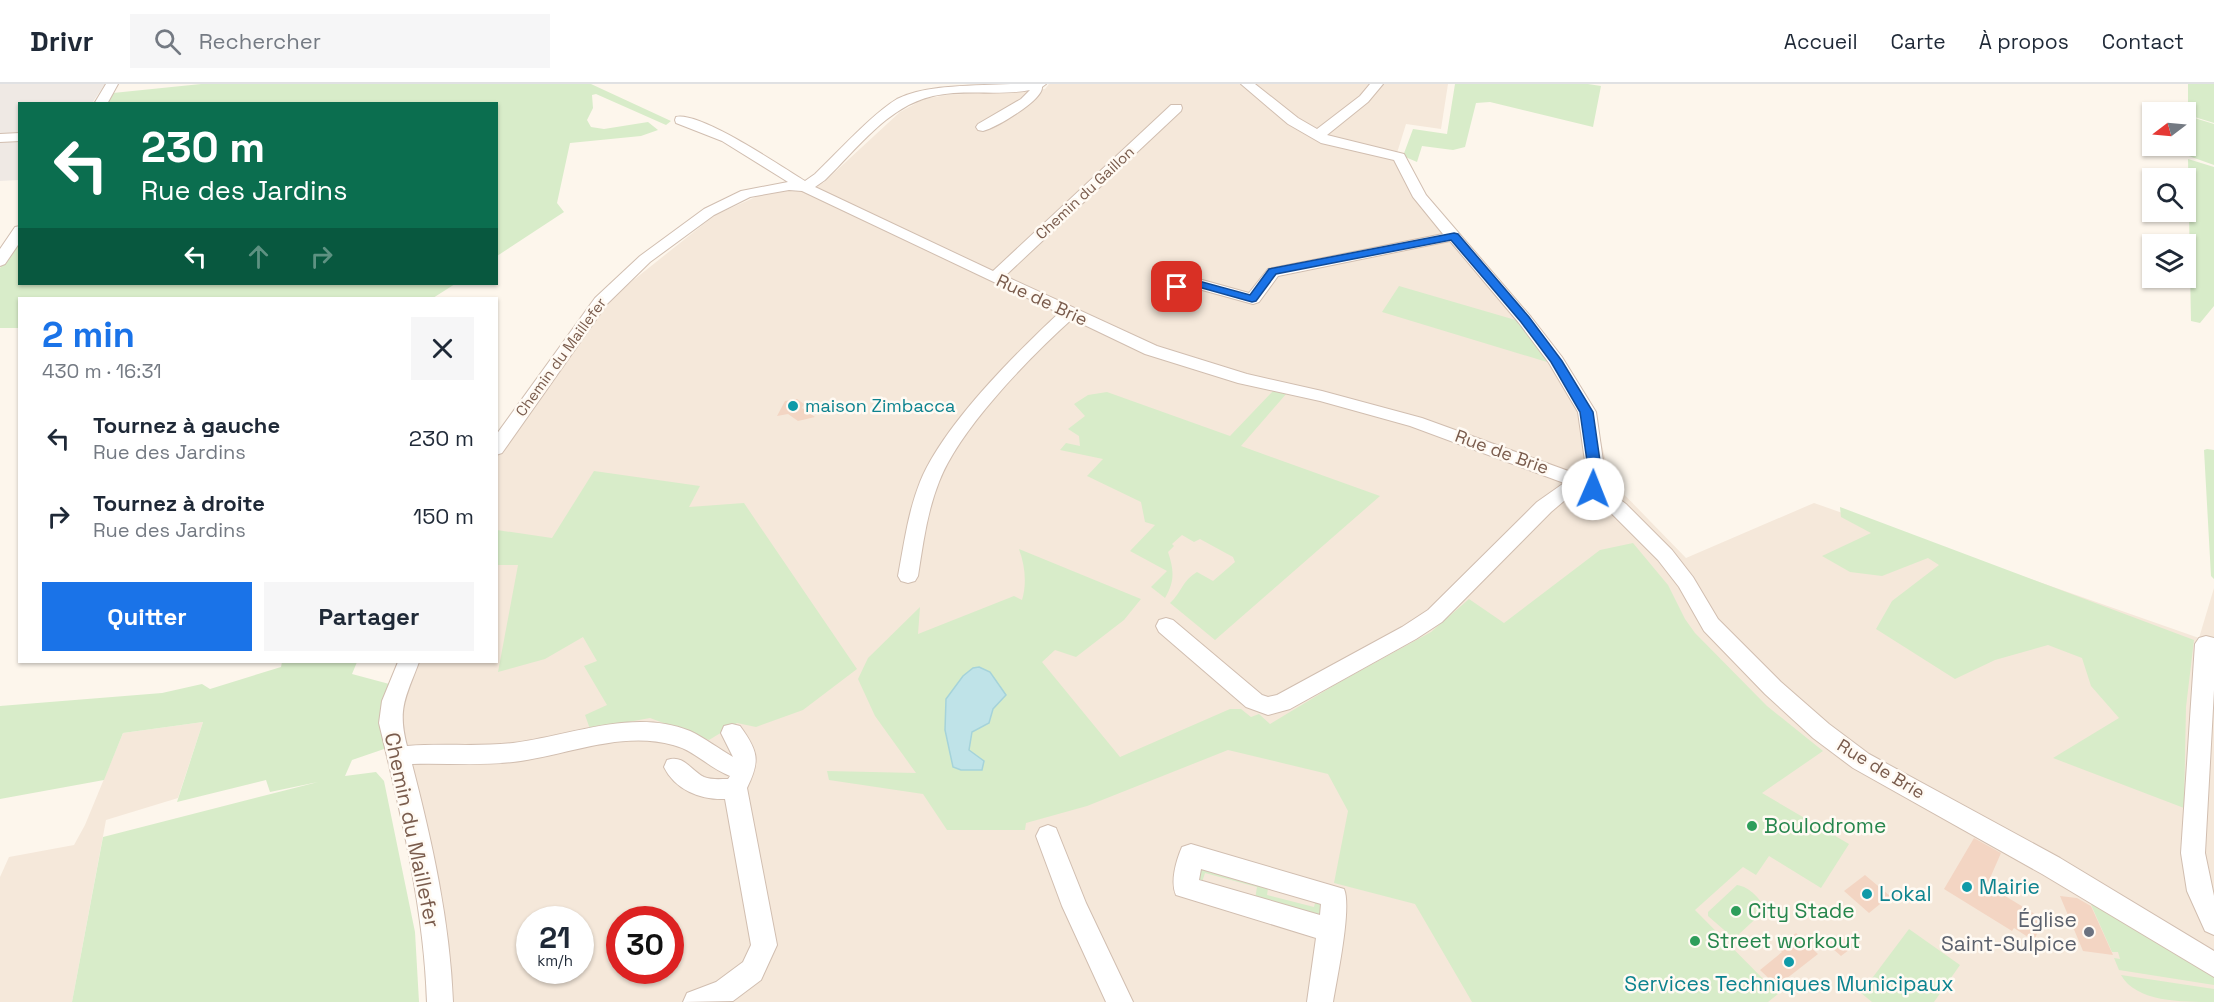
<!DOCTYPE html>
<html lang="fr">
<head>
<meta charset="utf-8">
<style>
  :root { --surface:#fff; --page:#f6f6f7; --text:#1f2937; --muted:#747a83; --line:#e0e1e3; --accent:#1a73e8 }
  body { margin:0; font-family:"Space Grotesk",sans-serif; background:var(--page); color:var(--text); height:100vh; display:flex; flex-direction:column; font-size:22px; white-space:nowrap }
  * { box-sizing:border-box; margin:0 }
  p { font-size:20px; color:var(--muted) }
  .icon { flex:none; width:33px; height:33px; fill:none; stroke:currentColor; stroke-width:2; stroke-linecap:round; stroke-linejoin:round }
  .map { position:relative; flex:1; overflow:hidden }
  .drawer { position:absolute; left:18px; top:213px; width:480px; height:366px; display:flex; flex-direction:column; background:var(--surface); border-radius:0px; box-shadow:0 2px 4px #0004 }
  .drawer>* { flex:none }
  .top-card { position:absolute; left:18px; top:18px; width:480px; height:183px; border-radius:0px; box-shadow:0 2px 4px #0004; background:#0b6e4f; color:#fff; overflow:hidden }
  .needle { width:39px; rotate:254deg }
  .tools { position:absolute; left:2142px; top:18px; display:grid; gap:12px }
  .tools a { display:grid; place-items:center; width:54px; height:54px; border-radius:0px; background:var(--surface); box-shadow:0 2px 4px #0004; font-size:30px }
  .speed { position:absolute; left:516px; top:822px; display:flex; gap:12px; font-size:30px; font-weight:700; text-align:center }
  .speed>* { display:grid; place-content:center; width:78px; height:78px; border-radius:50%; background:var(--surface); box-shadow:0 2px 4px #0004; line-height:1 }
  .speed small { font-size:15px; font-weight:400 }
  .speed .limit { border:9px solid #d22; background:#fff; color:#111 }
  .pin { position:absolute; display:grid; place-items:center; width:51px; height:51px; color:#fff; margin:-26px; border-radius:12px; box-shadow:0 3px 9px #0006 }
  .me { position:absolute; width:66px; margin:-33px; rotate:1deg; stroke-linejoin:round; filter:drop-shadow(0 0 4px #0008) }
  .turn { display:flex; align-items:center; gap:21px; height:126px; padding:0 24px; font-size:27px }
  .turn .icon { width:78px; height:78px; stroke-width:2.5 }
  .turn b { display:block; font-size:42px; line-height:51px }
  .lanes { display:flex; align-items:center; height:57px; padding:0 24px; background:#0003; justify-content:center; gap:30px; direction:ltr }
  .lanes .off { opacity:.35 }
  .round { display:grid; place-items:center; flex:none; width:63px; height:63px; border-radius:0px; background:var(--page) }
  .overview { display:flex; align-items:center; justify-content:space-between; height:102px; padding:0 24px }
  h1 { font-size:36px; font-weight:700; line-height:45px; color:var(--accent) }
  .button { display:flex; gap:12px; margin-top:auto; padding:12px 24px }
  .button a { flex:1; height:69px; border-radius:0px; background:var(--accent); color:#fff; font-size:24px; font-weight:700; line-height:69px; text-align:center }
  .button a+a { background:var(--page); color:var(--text) }
  ul { padding:0; list-style:none }
  li { display:flex; align-items:center; gap:18px; height:78px; padding:0 24px }
  li div { flex:1 }
  li b { display:block; font-size:22px }
  li em { font-style:normal }
  header { display:flex; align-items:center; gap:36px; box-sizing:border-box; height:84px; padding:0 30px; background:var(--surface); border-bottom:2px solid var(--line) }
  header strong { font-size:28px }
  nav { display:flex; gap:33px; margin-inline-start:auto; font-size:21px }
  .search { width:420px; height:54px; background:var(--page); display:flex; align-items:center; gap:15px; box-sizing:border-box; padding:0 21px; border-radius:0px; color:var(--muted); font-size:22px }
  .map>svg:first-child { display:block }
</style>
</head>
<body>
<header>
<strong>Drivr</strong>
<div class="search"><svg class="icon" aria-label="search" viewBox="0 0 24 24"><circle cx="10" cy="10" r="6"/><path d="M15 15l6 6"/></svg>Rechercher</div>
<nav><a>Accueil</a><a>Carte</a><a>À propos</a><a>Contact</a></nav>
</header>
<div class="map">
<svg width="2214" height="918" viewBox="0 0 2214 918">
  <rect width="100%" height="100%" fill="#fdf6ec"/>
  <path fill="#f5e8da" fill-rule="evenodd" d="M1049 0H1448L1441 45 1406 40 1397 69 1420 110 1522 223 1592 322 1611 397 1686 474 1814 419 2199 554 2214 504V918H426L421 828 389 680 383 635 401 578H496L497 357 606 218 715 131 767 108 823 99 900 28 924 15 947 11 1045 5ZM530 836H580V886H530ZM620 836H670V886H620Z
    M203 638 178 714 106 736 72 918H0V793L9 773 74 761 85 741 123 649Z"/>
  <path fill="#efe9e4" d="M0 0H105L92 19 20 20 19 96 0 97Z"/>
  <path fill="#d8ecc9" d="M201 0H591L671 37 666 41 596 10 592 11 593 24 587 36 591 43 604 45 648 38 658 46 641 52 570 59 557 119 564 128 497 172 496 20H106L113 9Z
    M1455 0H1588L1601 2 1593 43 1490 18 1476 19 1465 63 1453 66 1422 62 1417 78 1403 72 1413 45 1447 50Z
    M2188 0H2214V39L2188 31Z
    M2188 32 2214 40V81L2186 71Z
    M2188 75 2214 83V222L2200 239 2191 237Z
    M19 155 20 200H455L433 214H20L19 244H0V184Z
    M1399 202 1519 237 1547 278 1382 228Z
    M1274 306 1287 309 1241 362 1380 412 1215 556 1170 519C1182 508 1182 497 1197 488L1213 497 1235 478 1233 473 1200 455 1194 458 1182 451 1172 460 1174 462 1168 468C1174 486 1175 497 1165 514L1151 503 1167 487 1130 467 1155 441 1145 438 1141 418 1087 392 1103 375 1060 366 1066 359 1080 362 1079 352 1068 345 1085 332 1074 320 1088 311 1107 308 1230 352Z
    M2207 365 2214 366V495L2211 492 2204 366Z
    M594 387 700 402 689 423 744 419 857 585 803 626 756 643 737 639 709 656 650 634 590 645 585 631 607 621 584 582 597 577 583 553 545 575 498 588 518 481H497V446L552 454Z
    M1840 423 2194 556 2186 623 2184 724 2053 674 2119 634 2091 602 2082 574 2048 561 1995 576 1955 595 1876 545 1892 517 1939 481 1928 474 1882 492 1850 488 1822 472 1871 449 1841 433Z
    M1633 459 1668 501 1685 535 1695 549 1767 622 1823 667 1762 709 1849 760 1821 804 1769 772 1756 791 1743 783 1695 826 1778 910 1768 918H1472L1415 820 1334 799 1348 727 1328 690 1228 666 1087 722 1026 739 1025 746H947L923 710 829 696 827 687 916 689 875 632 858 595 868 574 920 523 918 550 1014 512 1022 516C1027 499 1025 482 1019 465L1141 515 1124 536 1076 573 1055 566 1042 578 1120 673 1230 625H1241L1251 633 1259 630 1270 640 1338 599 1431 548 1469 515 1504 539 1600 466Z
    M282 578H357L352 590 393 601 387 664 352 676 345 692 376 688 384 697 415 848 419 918H72L103 753 318 698 270 708 266 696 177 718 203 638 123 649 104 696 0 715V622L162 609 202 600 210 605 281 583Z
    M1196 783 1269 798 1267 811 1314 823 1317 811 1327 825 1320 832 1255 815 1257 803 1205 789 1201 801 1197 799Z
    M1737 801C1750 803 1761 815 1765 826L1737 852H1731L1708 832V828Z
    M2088 814 2214 891V901L2119 886 2114 874 2120 875 2118 868H2112Z
    M1909 845 1960 881 1934 918H1872L1861 909Z
    M2121 891 2214 905V918C2181 918 2136 918 2121 891Z"/>
  <path fill="#bfe3e8" stroke="#a5d3da" stroke-width="1.5" d="M979 583 990 588 1006 611 993 625 989 639 972 648 969 666 984 677 982 686H961L953 683 945 646 946 615 963 592 973 584Z"/>
  <path fill="#f3d5c3" d="M797 315 804 320 802 324 815 333 798 337 788 330 777 332 785 317Z
    M1974 754 2001 769 1987 801 2043 835 2034 857 2014 844 2012 847 1944 805Z
    M1865 791 1890 812 1869 829 1844 807Z
    M2060 812 2077 814 2091 822 2113 871 2083 867Z
    M1796 849 1818 870 1777 902 1760 886 1782 868 1777 863Z
    M1845 854 1854 862 1841 872 1832 864Z"/>
  <g fill="none" stroke-linecap="round" stroke-linejoin="round">
    <g stroke="#d1beb0" stroke-width="2">
      <path id="minor" d="M106 0H118L107 20H94Z
        M1011 0H1046L1042 3C1043 16 996 44 983 47L978 46 976 43 978 40 1021 15 1030 6C999 12 965 5 933 12 888 22 857 65 825 96L815 103 993 187 1171 21H1181L1182 24 1181 27 1005 192 1157 262 1247 290 1322 307 1422 334 1585 393 1586 384 1578 328 1549 279 1519 239 1450 157 1278 192 1259 218 1253 220 1195 204 1177 208 1169 203 1172 200 1195 194 1249 209 1268 185 1443 150 1413 113 1394 76 1321 59 1288 40 1241 0H1255L1298 34 1317 45 1360 12 1370 0H1383L1368 18 1327 51 1404 70 1426 111 1531 233 1562 273 1596 328 1604 384 1603 403 1626 420 1672 466 1693 493 1718 535 1781 598 1829 640 1869 670 2060 774 2214 867V893L2042 790 1853 684 1813 654 1765 610 1704 547 1679 503 1658 476 1612 430 1580 406 1571 411 1551 428 1442 538 1416 555 1290 625 1268 631 1246 623 1159 548 1156 542 1159 536 1166 534 1173 536 1262 611 1268 613 1277 611 1402 543 1428 526 1537 418 1564 399 1410 342 1320 317 1238 299 1145 270 1072 235C1029 274 959 345 939 398 927 428 923 460 918 492L915 497 908 499 901 497 898 492C904 460 908 428 920 398 943 342 1014 271 1059 229L802 107 789 106 750 113 714 131 650 178 607 220 502 369 496 371V351L595 214 640 172 704 125 741 107 788 98 722 57 676 39 675 36 676 33C700 27 782 83 805 97L815 90C837 69 872 30 897 15 926 0 977 2 1011 0Z
        M20 49V57L0 58V50Z
        M20 142V158L5 180 0 182V165L15 143Z
        M2206 552 2214 554V606L2205 769 2214 812V851L2205 847 2187 807 2181 769 2195 560 2199 554Z
        M398 578H419C406 613 397 624 407 662 442 659 478 663 513 659 571 652 632 624 690 647 705 654 719 665 733 673L721 649 724 642 732 640 740 642C759 668 760 677 747 704L777 861 761 896 733 917 683 918 687 909 716 898 743 878 751 861 725 715C701 716 675 706 664 683L667 676C684 670 690 686 704 693 711 696 720 695 728 695L730 692C709 684 694 666 673 661 621 646 565 672 513 678 480 682 446 679 412 680 432 757 450 838 453 918H427C424 824 401 730 379 639L382 617Z
        M1048 741 1056 744 1086 819 1133 918H1106L1062 822 1036 752 1040 744Z
        M1191 760 1344 805C1352 823 1337 894 1333 918H1307L1316 854 1176 811C1170 798 1176 777 1182 763ZM1201 785 1321 820 1320 831 1199 796Z"/>
    </g>
    <use href="#minor" fill="#fff" fill-rule="evenodd"/>
  </g>
  <path fill="#1a73e8" stroke="#114b97" stroke-width="1.5" d="M1454 149 1458 150 1529 233 1562 277 1593 328 1601 384 1598 409 1593 410 1586 405 1588 384 1580 328 1551 278 1521 238 1451 156 1276 190 1256 217 1252 218 1195 202 1177 206 1171 203 1195 196 1250 211 1269 185Z"/>
  <g fill="#0f9aa8" stroke="#fffaf3" stroke-width="2">
    <circle cx="793" cy="322" r="6"/>
    <circle cx="1967" cy="803" r="6"/>
    <circle cx="1867" cy="810" r="6"/>
    <circle cx="1789" cy="878" r="6"/>
  </g>
  <g fill="#2e9e5b" stroke="#fffaf3" stroke-width="2">
    <circle cx="1752" cy="742" r="6"/>
    <circle cx="1736" cy="827" r="6"/>
    <circle cx="1695" cy="857" r="6"/>
  </g>
  <circle fill="#6b7280" stroke="#fffaf3" stroke-width="2" cx="2089" cy="848" r="6"/>
  <g text-anchor="middle" stroke-width="5" stroke-linejoin="round" paint-order="stroke">
    <g font-size="15" fill="#7a5c4d" stroke="#fffaf3">
      <text transform="translate(1085 109) rotate(-43)" y="5">Chemin du Gaillon</text>
      <text transform="translate(561 273) rotate(-54)" y="5">Chemin du Maillefer</text>
    </g>
    <g font-size="18" fill="#7a5c4d" stroke="#fffaf3">
      <text transform="translate(1042 216) rotate(25)" y="6">Rue de Brie</text>
      <text transform="translate(1502 368) rotate(20)" y="6">Rue de Brie</text>
      <text transform="translate(1881 685) rotate(31)" y="6">Rue de Brie</text>
    </g>
    <g font-size="18" fill="#0d838f" stroke="#fffaf3" text-anchor="start">
      <text x="805" y="328">maison Zimbacca</text>
    </g>
    <g font-size="21" fill="#27864d" stroke="#fffaf3" text-anchor="start">
      <text x="1764" y="749">Boulodrome</text>
      <text x="1748" y="834">City Stade</text>
      <text x="1707" y="864">Street workout</text>
    </g>
    <g font-size="21" fill="#7a5c4d" stroke="#fffaf3">
      <text transform="translate(412 746) rotate(78)" y="7">Chemin du Maillefer</text>
    </g>
    <g font-size="21" fill="#0d838f" stroke="#fffaf3" text-anchor="start">
      <text x="1979" y="810">Mairie</text>
      <text x="1879" y="817">Lokal</text>
      <text x="1789" y="907" text-anchor="middle">Services Techniques Municipaux</text>
    </g>
    <g font-size="21" fill="#5b616d" stroke="#fffaf3" text-anchor="end">
      <text x="2077" y="843">Église<tspan x="2077" dy="24">Saint-Sulpice</tspan></text>
    </g>
  </g>
</svg>
<div class="tools">
<a><svg class="needle" viewBox="-14 -14 28 28"><path d="M0-13l5 13h-10z" fill="#e53935"/><path d="M0 13l5-13h-10z" fill="#747a83"/></svg></a>
<a><svg class="icon" aria-label="search" viewBox="0 0 24 24"><circle cx="10" cy="10" r="6"/><path d="M15 15l6 6"/></svg></a>
<a><svg class="icon" aria-label="layers" viewBox="0 0 24 24"><path d="M12 4l9 5-9 5-9-5zM3 14l9 5 9-5"/></svg></a>
</div>
<div class="speed"><div>21<small>km/h</small></div><div class="limit">30</div></div>
<div class="pin" style="left:1177px;top:203px;background:#d93025"><svg class="icon" aria-label="arrive" viewBox="0 0 24 24"><path d="M6 21V4h12l-3 4 3 4H6"/></svg></div>
<svg class="me" style="left:1593px;top:405px" viewBox="-20 -20 40 40"><circle r="19" fill="#fff"/><path d="M0-13L10 11 0 6-10 11z" fill="#1a73e8"/></svg>
<div class="top-card">
<div class="turn"><svg class="icon" aria-label="left" viewBox="0 0 24 24"><path d="M17 20v-9H6M10 6l-5 5 5 5"/></svg><div><b>230 m</b>Rue des Jardins</div></div>
<div class="lanes"><svg class="icon" aria-label="left" viewBox="0 0 24 24"><path d="M17 20v-9H6M10 6l-5 5 5 5"/></svg><svg class="icon off" aria-label="ahead" viewBox="0 0 24 24"><path d="M12 20V5M6 11l6-6 6 6"/></svg><svg class="icon off" aria-label="right" viewBox="0 0 24 24"><path d="M7 20v-9h11M14 6l5 5-5 5"/></svg></div>
</div>
<section class="drawer">
<div class="overview"><div><h1>2 min</h1><p>430 m · 16:31</p></div><a class="round"><svg class="icon" aria-label="close" viewBox="0 0 24 24"><path d="M6 6l12 12M18 6L6 18"/></svg></a></div>
<ul>
<li><svg class="icon" aria-label="left" viewBox="0 0 24 24"><path d="M17 20v-9H6M10 6l-5 5 5 5"/></svg><div><b>Tournez à gauche</b><p>Rue des Jardins</p></div><em>230 m</em></li>
<li><svg class="icon" aria-label="right" viewBox="0 0 24 24"><path d="M7 20v-9h11M14 6l5 5-5 5"/></svg><div><b>Tournez à droite</b><p>Rue des Jardins</p></div><em>150 m</em></li>
</ul>
<div class="button"><a>Quitter</a><a>Partager</a></div>
</section>
</div>
</body>
</html>
